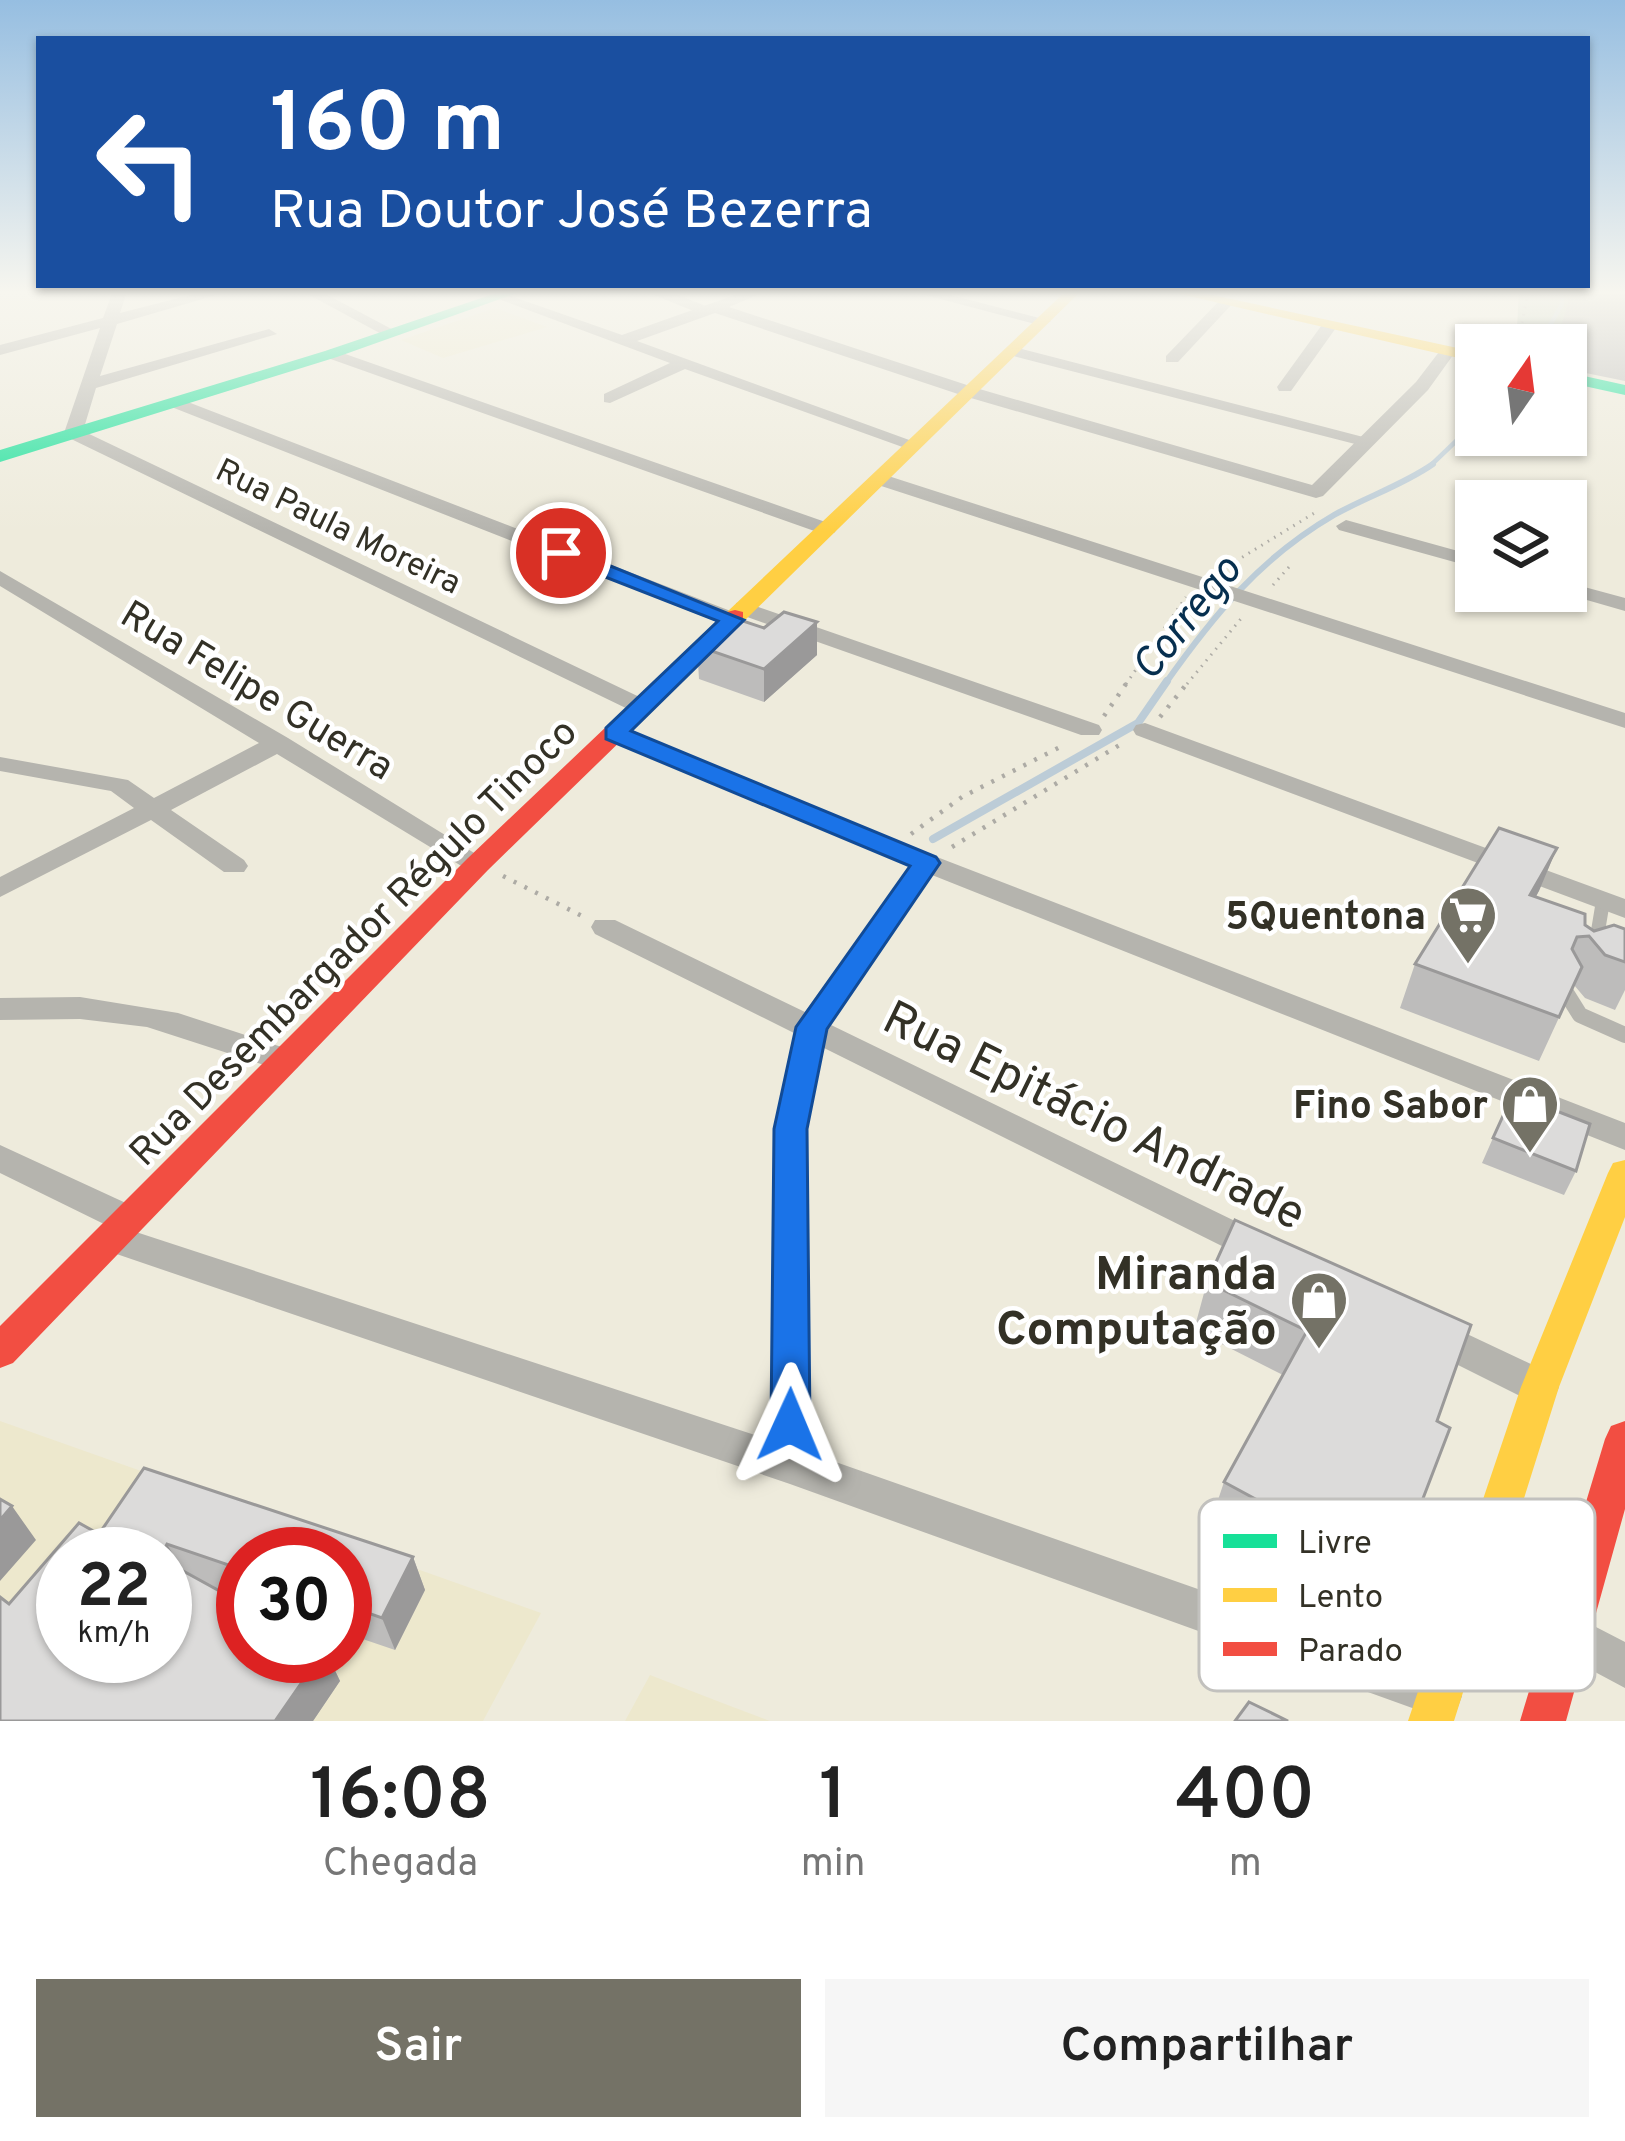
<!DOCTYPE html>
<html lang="pt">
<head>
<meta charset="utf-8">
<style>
  :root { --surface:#fff; --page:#f6f6f6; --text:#222; --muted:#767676; --accent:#747266 }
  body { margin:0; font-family:Overpass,sans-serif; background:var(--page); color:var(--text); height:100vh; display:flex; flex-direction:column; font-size:45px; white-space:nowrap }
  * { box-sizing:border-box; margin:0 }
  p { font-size:39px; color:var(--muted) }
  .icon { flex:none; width:66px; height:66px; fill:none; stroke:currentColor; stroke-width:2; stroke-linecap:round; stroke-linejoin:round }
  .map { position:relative; height:1721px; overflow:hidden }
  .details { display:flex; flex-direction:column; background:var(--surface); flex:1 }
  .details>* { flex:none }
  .hud { position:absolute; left:36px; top:36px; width:1554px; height:252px; border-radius:0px; box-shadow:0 3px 9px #0004; background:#1a4fa0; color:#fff; overflow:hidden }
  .needle { width:78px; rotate:14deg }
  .buttons { position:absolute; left:1455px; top:324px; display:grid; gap:24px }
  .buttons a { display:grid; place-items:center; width:132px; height:132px; border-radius:0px; background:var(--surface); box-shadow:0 3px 9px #0004; font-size:60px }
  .speed { position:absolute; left:36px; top:1527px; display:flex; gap:24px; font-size:60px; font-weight:700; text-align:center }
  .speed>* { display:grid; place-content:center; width:156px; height:156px; border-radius:50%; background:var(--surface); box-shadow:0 3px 9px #0004; line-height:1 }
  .speed small { font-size:30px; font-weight:400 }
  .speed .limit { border:18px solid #d22; background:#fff; color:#111 }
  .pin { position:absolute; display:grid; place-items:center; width:102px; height:102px; color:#fff; margin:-51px; border:6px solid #fff; border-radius:50%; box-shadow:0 3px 12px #0007 }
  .me { position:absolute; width:132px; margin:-66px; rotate:1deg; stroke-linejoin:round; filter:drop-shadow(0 0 9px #0008) }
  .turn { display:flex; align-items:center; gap:42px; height:252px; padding:0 36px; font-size:54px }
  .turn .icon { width:156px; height:156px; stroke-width:2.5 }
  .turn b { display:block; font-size:84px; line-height:102px }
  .eta { display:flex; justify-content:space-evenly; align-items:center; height:204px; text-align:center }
  .eta b { font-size:72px; font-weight:600; line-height:84px }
  .button { display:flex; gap:24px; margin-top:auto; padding:24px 36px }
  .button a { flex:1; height:138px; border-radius:0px; background:var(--accent); color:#fff; font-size:48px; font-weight:600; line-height:138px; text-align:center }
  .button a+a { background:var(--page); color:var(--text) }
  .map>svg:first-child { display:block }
</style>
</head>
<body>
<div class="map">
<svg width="1625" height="1721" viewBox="0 0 1625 1721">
  <rect width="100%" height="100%" fill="#eeebdc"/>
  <path fill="#ede8cd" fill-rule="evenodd" d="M495 308 547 327 443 358 401 340Z
    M0 1421 541 1613 483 1721H0ZM63 1554H165V1656H63ZM243 1554H345V1656H243Z
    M650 1675 725 1704 770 1721H625Z"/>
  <path fill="#bfccba" d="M1519 291H1585L1576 311 1551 345H1516Z"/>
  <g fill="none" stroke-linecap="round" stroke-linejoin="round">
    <path stroke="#bcccd7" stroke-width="4.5" d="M1539 345 1562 304V291
      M1429 467 1476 422"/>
    <path stroke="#bcccd7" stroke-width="6" d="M1165 684C1213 616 1260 558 1334 515 1366 497 1403 485 1433 464"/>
    <path stroke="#bcccd7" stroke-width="8" d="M933 839 1138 723 1167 681"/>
    <path stroke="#adaba5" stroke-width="3" stroke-dasharray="1.5 6" stroke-linecap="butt" d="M1518 345 1528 291
      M1223 569 1316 512
      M1273 585 1289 567
      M1126 684 1186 597
      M1187 684 1244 615"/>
    <path stroke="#adaba5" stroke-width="4.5" stroke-dasharray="3 9" stroke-linecap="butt" d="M1104 716 1128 681
      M1160 717 1189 681
      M911 834 962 797 1066 744
      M952 847 1126 741
      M503 876 584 917"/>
    <path stroke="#b5b4ae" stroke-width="9" d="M656 291 706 311
      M1012 351 1365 442"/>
    <path stroke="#b5b4ae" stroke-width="14" d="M1596 943 1603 901"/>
    <path stroke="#b5b4ae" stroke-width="16" d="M1565 991 1580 1015 1625 1035"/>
    <path fill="#b5b4ae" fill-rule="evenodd" d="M113 291H127L120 313 206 291H230L117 324 100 376 269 329 277 334 96 388 83 431 650 702 654 707 650 712H634L67 437 64 433 100 328 0 355V345L103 318Z
      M302 291H320L401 334 387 337Z
      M746 291H767L729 307 976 388 1312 485 1416 382 1442 348 1456 351 1428 390 1323 496 1316 498 964 396 715 313 637 341 923 445 908 449 685 369 610 403 604 402V394L670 363 493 297 505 294 622 335Z
      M910 291H935L1051 321 1043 326Z
      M1221 299 1234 302 1178 362H1166V356Z
      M1324 322 1338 325 1291 391H1279L1277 387Z
      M331 349 834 525 837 529 834 533H820L325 357 323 354Z
      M175 397 741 615 744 620 733 627 725 625 169 406 166 402Z
      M879 473 1625 713V728L872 483 870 479Z
      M1346 520 1476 556V568L1339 530 1336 526Z
      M0 571 288 738 492 864 478 873 468 870 277 754 171 810 244 860 248 866 244 872H224L151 820 0 897V877L134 808 111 791 0 771V757L128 780 154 798 259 743 0 586Z
      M1566 582 1625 598V611L1559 592 1566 591Z
      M744 602 1099 725 1102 730 1099 735H1081L736 613V603Z
      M1145 723 1625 899V918L1136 735 1133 730 1136 725Z
      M614 726 937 857 1625 1123V1150L932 875 829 1024 1274 1240 1280 1250 1274 1260 1262 1265 1250 1260 822 1047 807 1129 810 1453 1440 1674 1456 1680 1462 1696 1456 1712 1440 1718 790 1484 99 1248 93 1238 99 1228 106 1225 0 1173V1145L141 1210 146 1220 136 1232 770 1440 775 1129 794 1033 595 934 591 927 595 920H615L805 1012 911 866 605 738 602 733Z
      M80 997 178 1013 297 1052 302 1060 297 1068 286 1072 147 1027 80 1019 0 1020V998Z
      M1431 1317 1554 1375 1559 1387 1554 1399 1540 1404 1526 1399 1418 1345 1412 1333 1418 1321Z
      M1567 1612 1625 1642V1688L1552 1649 1545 1634 1552 1619Z"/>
    <path fill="#16e098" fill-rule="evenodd" d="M502 291H523L337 357 0 462V450L325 351Z
      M1566 372 1625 385V395L1566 382Z"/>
    <path fill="#ffcf43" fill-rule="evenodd" d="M1066 291H1081L743 622H727V612Z
      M1167 291H1194L1476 352V362Z
      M1625 1160V1217L1559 1387 1454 1721H1408L1521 1387 1608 1173 1613 1163Z"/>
    <path fill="#f24e42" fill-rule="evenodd" d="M735 610 743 612V622L488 870 13 1363 0 1368V1326L468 858 727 612Z
      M1625 1421V1509L1566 1721H1520L1605 1439 1611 1426Z"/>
  </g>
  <path fill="#bdbcbb" d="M1572 291H1625V381L1566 369V345H1555Z
    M697 646 817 655 764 702 699 679Z
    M1557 848 1536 897 1594 931 1625 929V990L1615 1010 1585 998 1574 985 1539 1061 1400 1008 1415 964Z
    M1493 1138 1576 1171 1564 1195 1482 1163Z
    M1235 1220 1437 1421 1394 1574 1371 1618 1209 1527 1224 1482 1283 1375 1194 1330 1207 1282Z
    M99 1534 413 1557 425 1590 395 1650 345 1633V1554H243V1598L212 1587 243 1656H328L340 1681 313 1721H0L9 1604Z"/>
  <path fill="#9a9999" d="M817 622V655L764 702V669Z
    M1557 848 1539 891 1512 938 1530 895Z
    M12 1506 36 1540 0 1581V1520Z
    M167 1544 186 1578 165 1566V1554H162Z
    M413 1557 425 1590 395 1650 382 1618Z
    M320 1656H328L340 1681 313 1721H275Z"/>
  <path fill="#dcdbda" stroke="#9a9999" stroke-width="3" d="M784 612 817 622 764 669 697 646 734 618 764 628Z
    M1499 828 1557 848 1530 895 1585 914V925L1594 931 1614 925 1625 929V962L1605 955 1589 936 1577 937 1572 949 1582 967 1559 1017 1415 964Z
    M1513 1094 1590 1124 1576 1171 1493 1138Z
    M1235 1220 1471 1325 1437 1421 1450 1428 1394 1574 1224 1482 1307 1331 1207 1282Z
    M144 1468 413 1557 382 1618 345 1605V1554H243V1570L167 1544 162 1554H63V1656H165V1561L243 1604V1656H320L275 1721H0V1597L9 1604 79 1523 99 1534Z
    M0 1499 12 1506 0 1520Z
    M1249 1702 1288 1721H1235Z"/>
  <linearGradient id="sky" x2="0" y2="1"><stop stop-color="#96bee1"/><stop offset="0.55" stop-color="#f7f6ef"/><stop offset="1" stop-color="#f7f6ef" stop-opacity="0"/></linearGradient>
  <rect width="1625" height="532" fill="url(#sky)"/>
  <path fill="#1a73e8" stroke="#114b97" stroke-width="3" d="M561 546 744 620 631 731 936 857 940 863 827 1029 807 1129 810 1425 804 1438 790 1443 777 1438 771 1425 774 1129 796 1027 910 866 606 739V728L718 621 554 557 551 553Z"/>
  <defs>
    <g id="supermarket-pin" transform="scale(3)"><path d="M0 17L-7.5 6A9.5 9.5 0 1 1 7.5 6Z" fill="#747266" stroke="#fff"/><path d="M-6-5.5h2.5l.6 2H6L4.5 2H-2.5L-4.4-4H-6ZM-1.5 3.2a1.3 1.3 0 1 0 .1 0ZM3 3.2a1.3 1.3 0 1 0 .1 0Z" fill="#fff"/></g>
    <g id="shop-pin" transform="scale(3)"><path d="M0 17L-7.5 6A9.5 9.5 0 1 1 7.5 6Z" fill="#747266" stroke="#fff"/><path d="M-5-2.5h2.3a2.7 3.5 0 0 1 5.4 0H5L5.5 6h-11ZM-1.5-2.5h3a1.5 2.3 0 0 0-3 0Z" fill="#fff"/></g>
  </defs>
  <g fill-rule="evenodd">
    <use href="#supermarket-pin" x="1468" y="915"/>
    <use href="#shop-pin" x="1530" y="1104"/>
    <use href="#shop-pin" x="1319" y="1300"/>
  </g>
  <g text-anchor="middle" stroke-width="9" stroke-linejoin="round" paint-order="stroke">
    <g font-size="33" fill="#333126" stroke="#fff">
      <text transform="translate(339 525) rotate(26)" y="12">Rua Paula Moreira</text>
    </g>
    <g font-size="39" fill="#333126" stroke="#fff">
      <text transform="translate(258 689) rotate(31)" y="14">Rua Felipe Guerra</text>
      <text transform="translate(352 941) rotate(-45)" y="14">Rua Desembargador Régulo Tinoco</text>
    </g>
    <g font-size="39" font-weight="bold" fill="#333126" stroke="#fff" text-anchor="end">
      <text x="1426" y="929">5Quentona</text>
      <text x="1488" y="1118">Fino Sabor</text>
    </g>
    <g font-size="42" font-style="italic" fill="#062f4f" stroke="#fff">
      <text transform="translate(1185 617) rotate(-51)" y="15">Corrego</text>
    </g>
    <g font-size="48" fill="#333126" stroke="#fff">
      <text transform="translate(1095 1114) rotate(26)" y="17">Rua Epitácio Andrade</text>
    </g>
    <g font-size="48" font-weight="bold" fill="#333126" stroke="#fff" text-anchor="end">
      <text x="1277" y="1289">Miranda<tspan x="1277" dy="55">Computação</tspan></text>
    </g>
  </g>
  <rect x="1199" y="1499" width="396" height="192" rx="18" fill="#fff" stroke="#c2c1be" stroke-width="3"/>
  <rect x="1223" y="1534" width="54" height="14" fill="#16e098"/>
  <rect x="1223" y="1588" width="54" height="14" fill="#ffcf43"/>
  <rect x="1223" y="1642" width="54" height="14" fill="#f24e42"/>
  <g font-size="33" fill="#333126">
    <text x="1298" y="1553">Livre</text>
    <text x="1298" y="1607">Lento</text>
    <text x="1298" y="1661">Parado</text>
  </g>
</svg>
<div class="buttons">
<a><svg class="needle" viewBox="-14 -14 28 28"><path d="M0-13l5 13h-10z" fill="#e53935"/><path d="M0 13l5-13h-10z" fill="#767676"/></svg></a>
<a><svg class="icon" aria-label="layers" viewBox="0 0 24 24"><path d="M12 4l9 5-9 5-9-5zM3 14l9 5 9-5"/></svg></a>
</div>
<div class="speed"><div>22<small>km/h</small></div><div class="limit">30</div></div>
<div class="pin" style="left:561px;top:553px;background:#d93025"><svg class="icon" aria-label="arrive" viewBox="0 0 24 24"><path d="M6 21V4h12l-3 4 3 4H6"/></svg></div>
<svg class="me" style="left:790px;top:1425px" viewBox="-20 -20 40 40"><path d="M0-17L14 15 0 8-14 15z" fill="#1a73e8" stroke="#fff" stroke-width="4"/></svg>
<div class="hud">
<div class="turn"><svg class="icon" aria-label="left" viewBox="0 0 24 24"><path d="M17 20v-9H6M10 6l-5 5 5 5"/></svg><div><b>160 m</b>Rua Doutor José Bezerra</div></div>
</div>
</div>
<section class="details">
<div class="eta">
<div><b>16:08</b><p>Chegada</p></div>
<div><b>1</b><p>min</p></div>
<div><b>400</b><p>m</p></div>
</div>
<div class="button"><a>Sair</a><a>Compartilhar</a></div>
</section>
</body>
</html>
